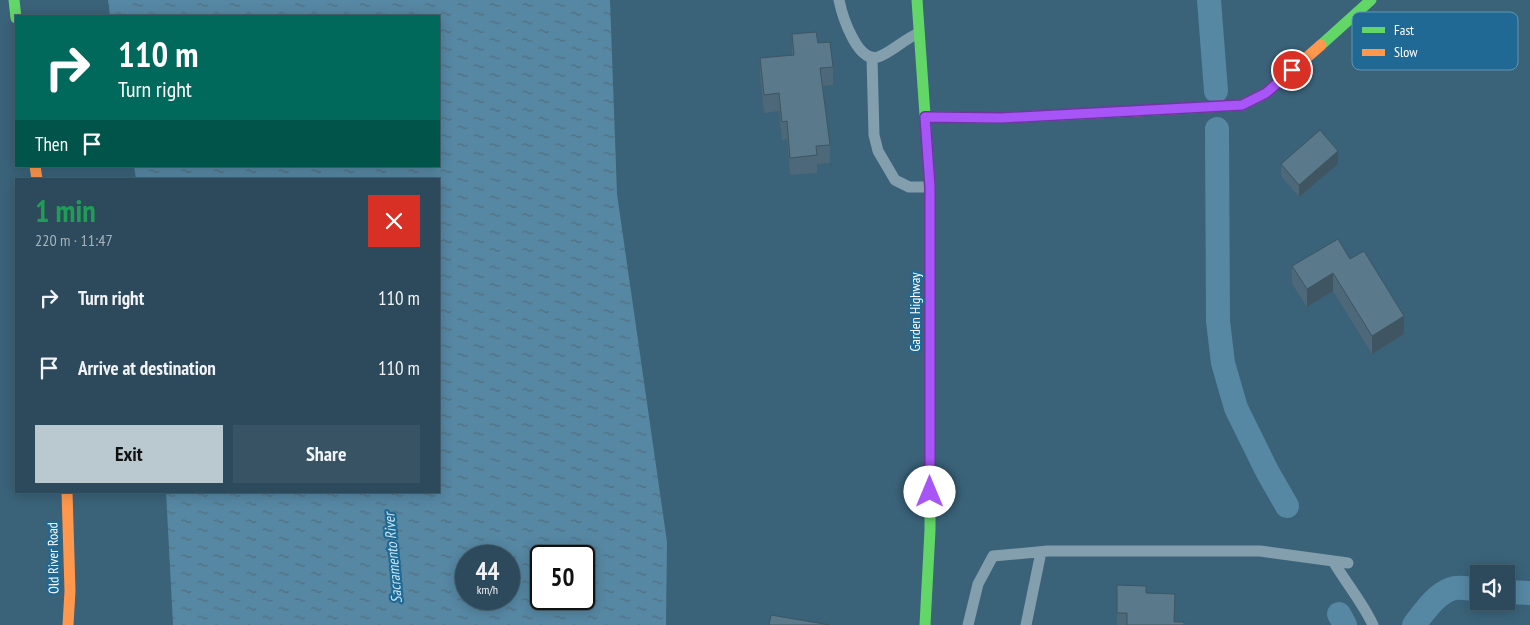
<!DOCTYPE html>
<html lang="en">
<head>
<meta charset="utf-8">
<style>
  :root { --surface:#2c4a5b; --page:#385464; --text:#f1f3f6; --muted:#a6b3bb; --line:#486271; --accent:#bac8d0 }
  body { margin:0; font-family:"PT Sans Narrow",sans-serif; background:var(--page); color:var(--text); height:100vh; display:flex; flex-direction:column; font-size:19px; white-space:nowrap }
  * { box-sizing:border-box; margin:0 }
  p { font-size:16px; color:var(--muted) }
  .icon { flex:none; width:28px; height:28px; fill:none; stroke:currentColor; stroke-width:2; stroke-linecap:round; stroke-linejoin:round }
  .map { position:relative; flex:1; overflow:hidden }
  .sheet { position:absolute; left:15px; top:178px; width:425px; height:315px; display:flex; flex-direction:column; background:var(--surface); border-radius:0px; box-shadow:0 2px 12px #0003,0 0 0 1px var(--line) }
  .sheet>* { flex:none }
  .top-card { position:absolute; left:15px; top:15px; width:425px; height:152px; border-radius:0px; box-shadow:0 2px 12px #0003,0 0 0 1px var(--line); background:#00695c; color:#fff; overflow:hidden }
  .fabs { position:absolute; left:1470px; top:565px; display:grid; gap:10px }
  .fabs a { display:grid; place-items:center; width:45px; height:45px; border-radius:0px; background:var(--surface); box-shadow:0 2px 12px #0003,0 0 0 1px var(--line); font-size:25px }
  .speed { position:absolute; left:455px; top:545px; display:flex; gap:10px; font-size:25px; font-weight:700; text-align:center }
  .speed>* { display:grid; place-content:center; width:65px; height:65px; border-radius:50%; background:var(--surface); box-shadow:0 2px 12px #0003,0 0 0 1px var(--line); line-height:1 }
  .speed small { font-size:12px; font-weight:400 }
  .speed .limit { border:2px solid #111; border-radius:8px; background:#fff; color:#111 }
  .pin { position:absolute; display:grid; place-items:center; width:42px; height:42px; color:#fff; margin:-21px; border:2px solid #fff; border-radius:50%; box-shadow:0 1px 5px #0007 }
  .me { position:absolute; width:55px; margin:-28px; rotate:0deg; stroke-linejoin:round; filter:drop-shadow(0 0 4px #0008) }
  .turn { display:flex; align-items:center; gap:18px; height:105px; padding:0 20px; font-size:22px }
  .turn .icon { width:65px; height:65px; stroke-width:2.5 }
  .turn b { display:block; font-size:35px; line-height:42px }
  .then { display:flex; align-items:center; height:48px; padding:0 20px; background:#0003; gap:10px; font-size:19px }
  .round { display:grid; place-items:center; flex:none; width:52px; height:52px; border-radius:0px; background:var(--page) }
  .overview { display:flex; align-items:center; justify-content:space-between; height:85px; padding:0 20px }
  h1 { font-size:30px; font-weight:700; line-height:38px; color:#1e9e55 }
  .action { display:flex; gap:10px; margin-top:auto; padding:10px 20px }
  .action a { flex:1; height:58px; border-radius:0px; background:var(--accent); color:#111; font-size:20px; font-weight:700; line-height:58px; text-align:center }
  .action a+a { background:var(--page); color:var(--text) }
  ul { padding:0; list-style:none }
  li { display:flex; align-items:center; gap:15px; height:70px; padding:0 20px }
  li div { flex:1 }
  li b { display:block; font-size:19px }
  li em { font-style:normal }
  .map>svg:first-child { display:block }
</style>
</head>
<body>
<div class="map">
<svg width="1530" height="625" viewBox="0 0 1530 625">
  <defs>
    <pattern id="water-ripples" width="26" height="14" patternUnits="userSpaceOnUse" patternTransform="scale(1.25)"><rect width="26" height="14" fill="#5687a3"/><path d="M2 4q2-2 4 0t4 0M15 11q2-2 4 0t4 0" fill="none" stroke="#526f80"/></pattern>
  </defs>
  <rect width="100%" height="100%" fill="#3a6279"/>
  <path fill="url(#water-ripples)" fill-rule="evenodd" d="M108 0H610L617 194 667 542 666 625H173L166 491H439V179H136L134 166H439V16H110ZM466 556H509V599H466ZM541 556H584V599H541Z"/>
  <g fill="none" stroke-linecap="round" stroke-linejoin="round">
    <path stroke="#5687a3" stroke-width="24" d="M1209 0 1216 91
      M1217 129 1218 321 1223 363 1236 408 1267 471 1287 506
      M1506 592 1530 593
      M1339 614 1345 625
      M1414 625C1424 612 1435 595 1451 589 1458 586 1471 589 1479 590"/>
    <path stroke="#839eac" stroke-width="11" d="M839 0C842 15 857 63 878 57 891 53 904 39 919 33
      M872 58 874 135 878 151 895 180 909 187H930
      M1333 561C1346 583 1363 603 1373 625
      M968 625 978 584 993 556 1048 551H1260L1348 563
      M1026 625 1041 552"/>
    <path stroke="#63d668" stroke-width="11" d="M14 0 16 18
      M917 0 930 187V208
      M1321 45 1371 0
      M925 117 1001 118 1135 111
      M925 625 930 530V493"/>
    <path stroke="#ff974d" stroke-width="11" d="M1135 111 1242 105 1266 93 1321 45
      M35 166 37 179
      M930 208V493
      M67 491 70 591 68 625"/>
  </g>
  <path fill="#4d6878" d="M792 34 818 43 833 67V85L823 86 830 145V163L817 164V173L790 175 787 139 782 140 779 111 764 113 760 76V58L792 55Z
    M1281 164H1338L1299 197 1281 176Z
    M1350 259 1404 334 1372 354 1333 291 1307 307 1292 284V266Z
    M1117 585 1146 593 1175 622 1184 625H1117Z"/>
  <path fill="#3f5561" d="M1338 151V164L1299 197V185Z
    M1333 273V291L1307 307V289Z
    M1404 316V334L1372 354V336Z"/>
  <path fill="#5a798b" stroke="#3f5561" d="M816 32 818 43 830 42 833 67 820 68 830 145 816 146 817 155 790 158 787 121 782 122 779 93 764 95 760 58 794 55 792 34Z
    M1320 130 1338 151 1299 185 1281 164Z
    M1338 239 1350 259 1364 251 1404 316 1372 336 1333 273 1307 289 1292 266Z
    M1117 585 1146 586V593L1175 594 1174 622H1184V625H1127V613H1117Z
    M771 615 830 625H769Z"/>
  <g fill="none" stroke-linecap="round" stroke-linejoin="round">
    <g stroke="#6d37a1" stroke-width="12">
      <path id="route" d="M930 492V187L925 117 1001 118 1242 105 1266 93 1292 70"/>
    </g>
    <use href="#route" stroke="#a855f7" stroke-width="9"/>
  </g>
  <g text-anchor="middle" stroke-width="4.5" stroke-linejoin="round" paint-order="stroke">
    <g font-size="14" fill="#fff" stroke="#1f6994">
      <text transform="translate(915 312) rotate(-90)" y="5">Garden Highway</text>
      <text transform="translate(53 558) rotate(-91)" y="5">Old River Road</text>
    </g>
    <g font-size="15" font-style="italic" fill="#c5e5f6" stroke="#1f6994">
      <text transform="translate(393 558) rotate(-95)" y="5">Sacramento River</text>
    </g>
  </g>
  <rect x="1352" y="12" width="166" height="58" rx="8" fill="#1f6994" stroke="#6296b4" stroke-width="1"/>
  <rect x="1362" y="27" width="23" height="6" fill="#63d668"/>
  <rect x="1362" y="49" width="23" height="7" fill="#ff974d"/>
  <g font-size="14" fill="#fff">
    <text x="1394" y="35">Fast</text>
    <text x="1394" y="57">Slow</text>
  </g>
</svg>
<div class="fabs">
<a><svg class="icon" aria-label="sound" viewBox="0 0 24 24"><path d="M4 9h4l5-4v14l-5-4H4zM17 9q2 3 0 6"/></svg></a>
</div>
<div class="speed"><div>44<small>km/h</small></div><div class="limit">50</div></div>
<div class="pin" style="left:1292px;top:70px;background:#d93025"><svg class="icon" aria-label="arrive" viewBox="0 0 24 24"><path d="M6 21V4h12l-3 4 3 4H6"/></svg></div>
<svg class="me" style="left:930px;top:492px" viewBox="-20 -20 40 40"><circle r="19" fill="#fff"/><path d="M0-13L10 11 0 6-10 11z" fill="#a855f7"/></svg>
<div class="top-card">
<div class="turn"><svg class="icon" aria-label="right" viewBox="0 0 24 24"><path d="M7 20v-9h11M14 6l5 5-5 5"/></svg><div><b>110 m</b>Turn right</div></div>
<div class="then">Then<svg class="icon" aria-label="arrive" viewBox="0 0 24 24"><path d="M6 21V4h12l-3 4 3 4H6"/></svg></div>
</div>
<section class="sheet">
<div class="overview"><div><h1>1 min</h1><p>220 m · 11:47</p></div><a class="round" style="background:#d93025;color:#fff"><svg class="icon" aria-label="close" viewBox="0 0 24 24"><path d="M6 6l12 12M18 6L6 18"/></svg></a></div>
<ul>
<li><svg class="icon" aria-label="right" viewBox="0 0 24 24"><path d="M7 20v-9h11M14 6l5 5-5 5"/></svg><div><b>Turn right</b></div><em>110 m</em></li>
<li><svg class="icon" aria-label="arrive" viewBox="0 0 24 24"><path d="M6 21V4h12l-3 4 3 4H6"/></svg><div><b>Arrive at destination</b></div><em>110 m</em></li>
</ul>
<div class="action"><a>Exit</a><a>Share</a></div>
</section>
</div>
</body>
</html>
